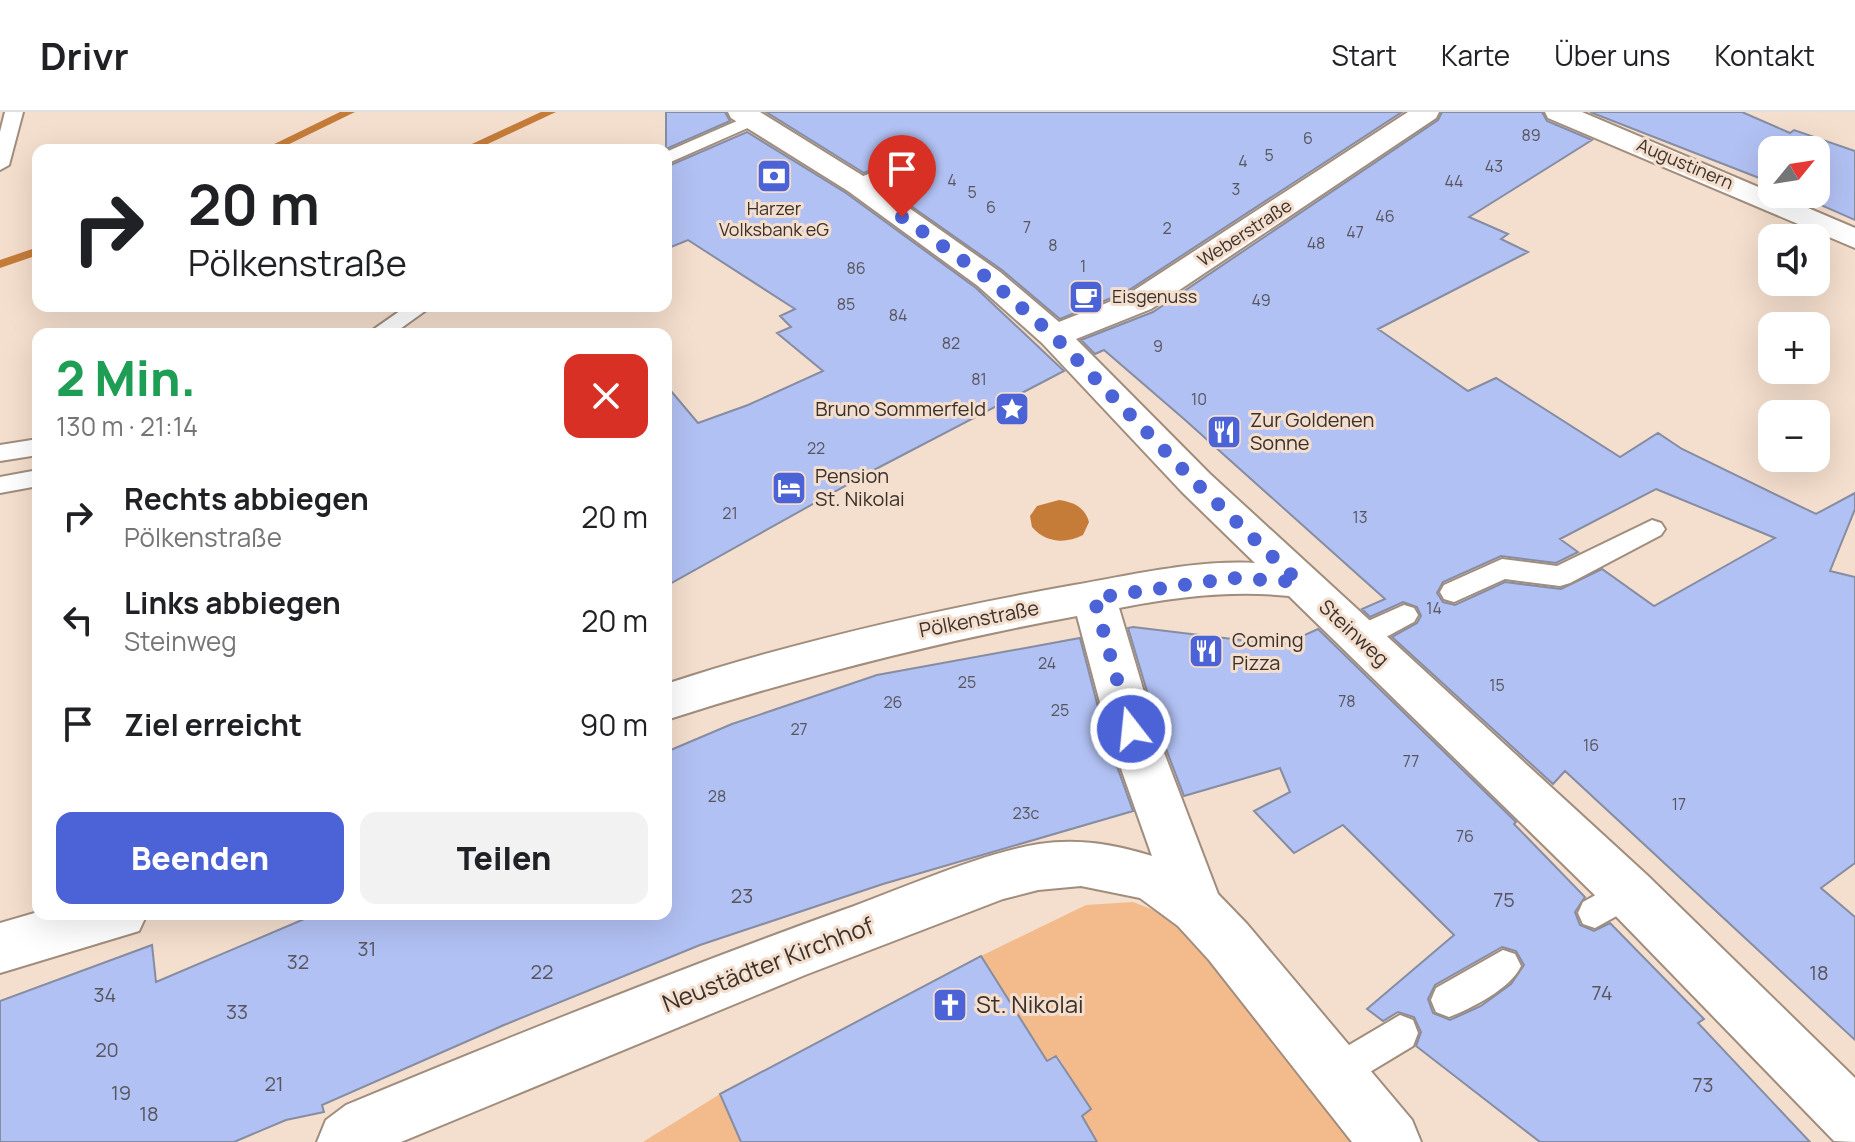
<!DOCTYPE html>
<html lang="de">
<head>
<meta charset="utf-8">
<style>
  :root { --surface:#fff; --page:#f2f2f2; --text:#202124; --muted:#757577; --line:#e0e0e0; --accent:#4c62d7 }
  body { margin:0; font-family:Manrope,sans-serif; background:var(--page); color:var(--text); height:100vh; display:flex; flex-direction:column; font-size:30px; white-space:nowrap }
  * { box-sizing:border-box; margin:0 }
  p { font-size:26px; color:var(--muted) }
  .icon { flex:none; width:44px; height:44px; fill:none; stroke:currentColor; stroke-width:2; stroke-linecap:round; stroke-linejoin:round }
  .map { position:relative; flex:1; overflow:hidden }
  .sheet { position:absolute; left:32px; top:216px; width:640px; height:592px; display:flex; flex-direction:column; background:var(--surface); border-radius:16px; box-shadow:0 8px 32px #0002 }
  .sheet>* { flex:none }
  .hud { position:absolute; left:32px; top:32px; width:640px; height:168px; border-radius:16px; box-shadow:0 8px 32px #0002; background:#fff; color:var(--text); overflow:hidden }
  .needle { width:52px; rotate:60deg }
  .buttons { position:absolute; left:1758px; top:24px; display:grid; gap:16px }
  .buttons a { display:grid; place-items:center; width:72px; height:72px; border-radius:16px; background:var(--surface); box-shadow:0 8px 32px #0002; font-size:40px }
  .pin { position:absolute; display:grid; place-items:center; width:68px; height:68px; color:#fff; margin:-82px -34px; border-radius:50% 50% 50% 0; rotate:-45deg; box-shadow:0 0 8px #0007 }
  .pin .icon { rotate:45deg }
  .me { position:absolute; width:88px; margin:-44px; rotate:344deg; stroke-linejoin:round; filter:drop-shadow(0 0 6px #0008) }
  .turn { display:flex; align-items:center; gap:28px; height:168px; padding:0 24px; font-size:36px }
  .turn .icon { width:104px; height:104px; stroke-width:2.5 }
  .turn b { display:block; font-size:56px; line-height:68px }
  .round { display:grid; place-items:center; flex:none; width:84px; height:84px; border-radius:16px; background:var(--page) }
  .headline { display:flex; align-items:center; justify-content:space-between; height:136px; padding:0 24px }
  h1 { font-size:48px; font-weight:800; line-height:60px; color:#1e9e55 }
  .cta { display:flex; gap:16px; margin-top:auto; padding:16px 24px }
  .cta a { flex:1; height:92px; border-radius:16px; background:var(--accent); color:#fff; font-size:32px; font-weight:800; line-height:92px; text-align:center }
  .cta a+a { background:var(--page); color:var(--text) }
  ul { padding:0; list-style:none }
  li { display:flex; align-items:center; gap:24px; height:104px; padding:0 24px }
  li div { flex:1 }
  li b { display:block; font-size:30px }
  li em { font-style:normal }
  header { display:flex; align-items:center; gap:48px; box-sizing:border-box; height:112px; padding:0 40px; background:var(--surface); border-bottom:2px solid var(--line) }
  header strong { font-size:38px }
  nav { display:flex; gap:44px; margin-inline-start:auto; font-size:28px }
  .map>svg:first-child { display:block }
</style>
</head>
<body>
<header>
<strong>Drivr</strong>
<nav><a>Start</a><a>Karte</a><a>Über uns</a><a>Kontakt</a></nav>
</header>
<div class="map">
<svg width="1855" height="1030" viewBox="0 0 1855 1030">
  <rect width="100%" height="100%" fill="#f4decd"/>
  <path fill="#f3ba8c" d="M1133 790 1171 805 1204 833 1359 1030H1097L1081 1004 1091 997 1054 962 1064 954 1057 943 1047 949 981 844 1086 793Z
    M720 982 741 1030H643Z"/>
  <path fill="#c57c39" d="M1059 388C1073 390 1085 395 1089 410L1083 423C1065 432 1046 431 1032 415L1030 404 1037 394Z"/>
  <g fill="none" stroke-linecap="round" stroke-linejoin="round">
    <path fill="#c57c39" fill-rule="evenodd" d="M340 0H355L277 38H262Z
      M541 0H556L475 38H459Z
      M38 135V143L0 156V148Z"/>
  </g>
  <path fill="#b1c1f3" stroke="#868da2" stroke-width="2" fill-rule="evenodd" d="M666 0H725L730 9 666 37Z
    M766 0H1402L1126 180 1060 207 1002 158 881 73 901 64 905 58 900 51 892 49 864 61Z
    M1442 0H1542L1547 9 1592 28 1469 105 1508 122 1501 127 1528 140 1378 217 1468 279 1496 266 1620 345 1658 321 1682 337 1816 402 1855 381V397L1830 459 1855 465V751L1821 776 1855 805V928L1565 659 1553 672 1392 525 1417 511 1421 504 1417 495 1403 490 1370 505 1362 497 1385 487 1184 307 1104 238 1095 242 1081 228 1153 200 1438 8ZM1656 377 1775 426 1654 494 1602 457 1561 477 1505 470 1455 493 1443 490 1437 481 1443 470 1501 444 1556 451 1578 440 1560 427Z
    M1590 0H1742L1790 21 1794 18 1855 39V108L1796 82H1816V38H1772V71Z
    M747 20 846 81 976 176 1064 259 872 359 666 474V273L698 311 748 293 823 259 777 221 791 215 780 204 795 197 688 128 666 137V55Z
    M1133 515 1283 533 1318 517 1516 710 1514 712 1585 785 1575 800 1580 813 1594 819 1610 811 1704 907 1698 911 1810 1030H1540L1416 934 1421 920 1414 905 1398 900 1383 909 1367 897 1454 823 1343 713 1294 741 1254 699 1290 680 1280 656 1184 684 1158 616 1128 516ZM1502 835 1516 839 1524 853 1511 872 1481 894 1450 908 1433 901 1428 887 1435 873Z
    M1080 526 1104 618 1133 699 883 772 700 833 504 913 322 993 324 1000 286 1008 234 1030H0V889L152 833 156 870 316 802H666V640L732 612 877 563Z
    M981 844 1047 949 1056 944 1091 997 1082 1004 1097 1030H741L720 982Z"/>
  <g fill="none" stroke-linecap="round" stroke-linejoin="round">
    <g stroke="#a18d7d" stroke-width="4">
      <path id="service" d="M5 0H23L9 53 0 58V20Z
        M753 2 759 3 762 7 759 11 666 52V40Z
        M893 52 899 54 902 58 899 62 858 79 849 73 851 69Z
        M407 194H432L393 222H367Z
        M38 327V343L0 349V333Z
        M38 358V374L0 381V365Z
        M1652 408 1661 411 1665 417 1661 423 1570 471 1560 474 1505 467 1454 490 1444 487 1440 480 1444 473 1502 447 1557 454Z
        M1404 493 1414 496 1418 503 1414 510C1395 519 1369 539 1348 532L1344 525 1348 518Z
        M1628 765 1640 769 1645 780 1640 791 1595 816 1583 812 1578 801 1583 790Z
        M1503 838 1515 842 1521 854C1510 877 1472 896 1449 905L1436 900 1431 888 1436 876Z
        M1400 903 1413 908 1418 921 1413 934 1335 981 1322 975 1316 962 1322 949Z"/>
    </g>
    <g stroke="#a18d7d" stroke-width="4">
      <path id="minor" d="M728 0H760L868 67 1000 160 1059 210 1127 183 1408 0H1439L1436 6 1151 197 1076 227 1210 362 1647 763 1855 966V1030L1834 1029 1609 797 1289 484C1231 478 1176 485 1119 496L1155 617 1218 782 1247 812 1412 1008 1421 1030H1352L1209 848 1178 814 1140 786 1081 774 1038 778 1003 787 805 863 401 1030H317L326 1008 346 993C510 925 676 858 843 798 902 777 978 742 1039 732 1078 726 1114 732 1152 744L1107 617 1077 504C936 530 803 564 666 608V572C800 528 935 498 1074 473 1133 463 1194 448 1255 451L1182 380 1042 231 978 174 848 79 731 6Z
        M1545 0H1582L1855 116V136L1548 6Z
        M38 800V802H147L139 819 0 861V811Z"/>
    </g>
    <use href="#service" fill="#fff" fill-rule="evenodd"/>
    <use href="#minor" fill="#fff" fill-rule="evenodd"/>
  </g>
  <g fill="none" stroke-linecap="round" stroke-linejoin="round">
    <path stroke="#4c62d7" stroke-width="14" stroke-dasharray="0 25.2" d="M902 105 989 167 1054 224 1196 371 1299 470 1232 466 1094 486 1131 617"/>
  </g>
  <defs>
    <g id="bank-square" transform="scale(1.8)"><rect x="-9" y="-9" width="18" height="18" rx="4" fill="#4c62d7" stroke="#f4decd"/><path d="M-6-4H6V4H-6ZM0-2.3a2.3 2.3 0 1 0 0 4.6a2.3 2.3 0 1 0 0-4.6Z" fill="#fff"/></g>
    <g id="cafe-square" transform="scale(1.8)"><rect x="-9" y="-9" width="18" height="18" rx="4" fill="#4c62d7" stroke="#f4decd"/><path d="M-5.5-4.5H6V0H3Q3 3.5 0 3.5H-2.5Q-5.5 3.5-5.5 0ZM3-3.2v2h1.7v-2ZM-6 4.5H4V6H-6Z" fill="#fff"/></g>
    <g id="sight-square" transform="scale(1.8)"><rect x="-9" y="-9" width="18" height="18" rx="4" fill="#4c62d7" stroke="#f4decd"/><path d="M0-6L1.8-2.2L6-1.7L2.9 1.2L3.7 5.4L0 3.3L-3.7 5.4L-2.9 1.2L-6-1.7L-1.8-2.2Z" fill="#fff"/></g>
    <g id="restaurant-square" transform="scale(1.8)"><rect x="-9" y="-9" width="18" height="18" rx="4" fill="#4c62d7" stroke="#f4decd"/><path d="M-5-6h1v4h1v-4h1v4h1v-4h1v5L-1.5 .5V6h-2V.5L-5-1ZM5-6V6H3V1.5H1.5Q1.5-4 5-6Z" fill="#fff"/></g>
    <g id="hotel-square" transform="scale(1.8)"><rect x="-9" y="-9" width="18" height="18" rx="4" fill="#4c62d7" stroke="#f4decd"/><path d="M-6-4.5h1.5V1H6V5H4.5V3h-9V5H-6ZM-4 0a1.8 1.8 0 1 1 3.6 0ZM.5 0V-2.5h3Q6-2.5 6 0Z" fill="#fff"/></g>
    <g id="church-square" transform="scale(1.8)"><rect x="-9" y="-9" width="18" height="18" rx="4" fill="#4c62d7" stroke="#f4decd"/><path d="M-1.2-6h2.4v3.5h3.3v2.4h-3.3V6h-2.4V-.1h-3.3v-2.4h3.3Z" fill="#fff"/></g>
  </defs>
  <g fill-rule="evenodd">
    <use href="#bank-square" x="774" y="64"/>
    <use href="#cafe-square" x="1086" y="185"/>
    <use href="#sight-square" x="1012" y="297"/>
    <use href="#restaurant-square" x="1224" y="320"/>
    <use href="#hotel-square" x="789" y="376"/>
    <use href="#restaurant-square" x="1206" y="539"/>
    <use href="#church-square" x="950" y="893"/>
  </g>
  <g text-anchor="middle" stroke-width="6" stroke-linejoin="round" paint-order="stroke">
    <g font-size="16" fill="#58555d">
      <text x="1531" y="29">89</text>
      <text x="1308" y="32">6</text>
      <text x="1269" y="49">5</text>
      <text x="1243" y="55">4</text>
      <text x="1494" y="60">43</text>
      <text x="952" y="74">4</text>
      <text x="1454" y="75">44</text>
      <text x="1236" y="83">3</text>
      <text x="972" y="86">5</text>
      <text x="991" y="101">6</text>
      <text x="1385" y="110">46</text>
      <text x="1027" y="121">7</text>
      <text x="1167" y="122">2</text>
      <text x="1355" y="126">47</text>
      <text x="1316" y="137">48</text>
      <text x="1053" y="139">8</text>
      <text x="1083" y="160">1</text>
      <text x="856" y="162">86</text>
      <text x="1261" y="194">49</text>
      <text x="846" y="198">85</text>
      <text x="898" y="209">84</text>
      <text x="951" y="237">82</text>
      <text x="1158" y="240">9</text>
      <text x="979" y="273">81</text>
      <text x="1199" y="293">10</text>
      <text x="816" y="342">22</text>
      <text x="730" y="407">21</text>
      <text x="1360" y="411">13</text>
      <text x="1434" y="502">14</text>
      <text x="1047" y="557">24</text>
      <text x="967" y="576">25</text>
      <text x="1497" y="579">15</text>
      <text x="1347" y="595">78</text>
      <text x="893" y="596">26</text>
      <text x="1060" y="604">25</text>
      <text x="799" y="623">27</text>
      <text x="1591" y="639">16</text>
      <text x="1411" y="655">77</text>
      <text x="717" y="690">28</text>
      <text x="1679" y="698">17</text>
      <text x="1026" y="707">23c</text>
      <text x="1465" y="730">76</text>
    </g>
    <g font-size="18" fill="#3a312b" stroke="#f4decd">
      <text transform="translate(1685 52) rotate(23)" y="6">Augustinern</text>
      <text transform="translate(1245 121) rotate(-33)" y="6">Weberstraße</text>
    </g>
    <g font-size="18" fill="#3a312b" stroke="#f4decd">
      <text x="774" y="103">Harzer<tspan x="774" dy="21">Volksbank eG</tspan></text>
      <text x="1112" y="191" text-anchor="start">Eisgenuss</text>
    </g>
    <g font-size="20" fill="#3a312b" stroke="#f4decd" text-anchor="start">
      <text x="986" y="304" text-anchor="end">Bruno Sommerfeld</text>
      <text x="1250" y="315">Zur Goldenen<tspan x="1250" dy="23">Sonne</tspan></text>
      <text x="815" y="371">Pension<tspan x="815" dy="23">St. Nikolai</tspan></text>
      <text x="1232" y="535">Coming<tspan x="1232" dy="23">Pizza</tspan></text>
    </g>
    <g font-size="20" fill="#3a312b" stroke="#f4decd">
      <text transform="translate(979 507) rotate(-11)" y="7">Pölkenstraße</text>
      <text transform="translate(1354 521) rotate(43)" y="7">Steinweg</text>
    </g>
    <g font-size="20" fill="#58555d">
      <text x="742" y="791">23</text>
      <text x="1504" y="795">75</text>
      <text x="367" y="844">31</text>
      <text x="298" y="857">32</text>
      <text x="542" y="867">22</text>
      <text x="1819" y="868">18</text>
      <text x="1602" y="888">74</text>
      <text x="105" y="890">34</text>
      <text x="237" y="907">33</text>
      <text x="107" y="945">20</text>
      <text x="274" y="979">21</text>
      <text x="1703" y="980">73</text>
      <text x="121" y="988">19</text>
      <text x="149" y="1009">18</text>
    </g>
    <g font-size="24" fill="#3a312b" stroke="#f4decd">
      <text transform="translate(768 853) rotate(-21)" y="8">Neustädter Kirchhof</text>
    </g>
    <g font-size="24" fill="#3a312b" stroke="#f4decd" text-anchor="start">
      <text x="976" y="901">St. Nikolai</text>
    </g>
  </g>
</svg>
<div class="buttons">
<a><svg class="needle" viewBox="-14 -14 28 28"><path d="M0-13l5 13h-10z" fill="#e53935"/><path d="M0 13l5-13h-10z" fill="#757577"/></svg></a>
<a><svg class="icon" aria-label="sound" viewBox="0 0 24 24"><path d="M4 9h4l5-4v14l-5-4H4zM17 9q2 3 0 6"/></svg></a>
<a>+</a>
<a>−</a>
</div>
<div class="pin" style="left:902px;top:105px;background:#d93025"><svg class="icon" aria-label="arrive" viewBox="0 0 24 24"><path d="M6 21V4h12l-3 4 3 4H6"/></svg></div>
<svg class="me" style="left:1131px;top:617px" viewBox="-20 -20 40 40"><circle r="17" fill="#4c62d7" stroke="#fff" stroke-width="3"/><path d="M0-11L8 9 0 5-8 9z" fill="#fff"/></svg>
<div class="hud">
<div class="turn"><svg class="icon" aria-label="right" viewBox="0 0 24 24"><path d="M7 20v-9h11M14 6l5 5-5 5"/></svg><div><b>20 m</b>Pölkenstraße</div></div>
</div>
<section class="sheet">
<div class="headline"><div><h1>2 Min.</h1><p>130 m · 21:14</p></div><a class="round" style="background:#d93025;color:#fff"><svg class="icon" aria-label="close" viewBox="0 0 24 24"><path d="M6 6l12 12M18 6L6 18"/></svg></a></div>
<ul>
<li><svg class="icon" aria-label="right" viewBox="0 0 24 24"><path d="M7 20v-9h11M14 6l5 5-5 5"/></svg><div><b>Rechts abbiegen</b><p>Pölkenstraße</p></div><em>20 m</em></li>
<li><svg class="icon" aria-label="left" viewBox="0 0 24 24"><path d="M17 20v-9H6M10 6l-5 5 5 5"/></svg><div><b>Links abbiegen</b><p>Steinweg</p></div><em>20 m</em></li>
<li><svg class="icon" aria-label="arrive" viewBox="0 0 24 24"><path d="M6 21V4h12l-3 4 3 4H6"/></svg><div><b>Ziel erreicht</b></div><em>90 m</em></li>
</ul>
<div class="cta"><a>Beenden</a><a>Teilen</a></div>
</section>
</div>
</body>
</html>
